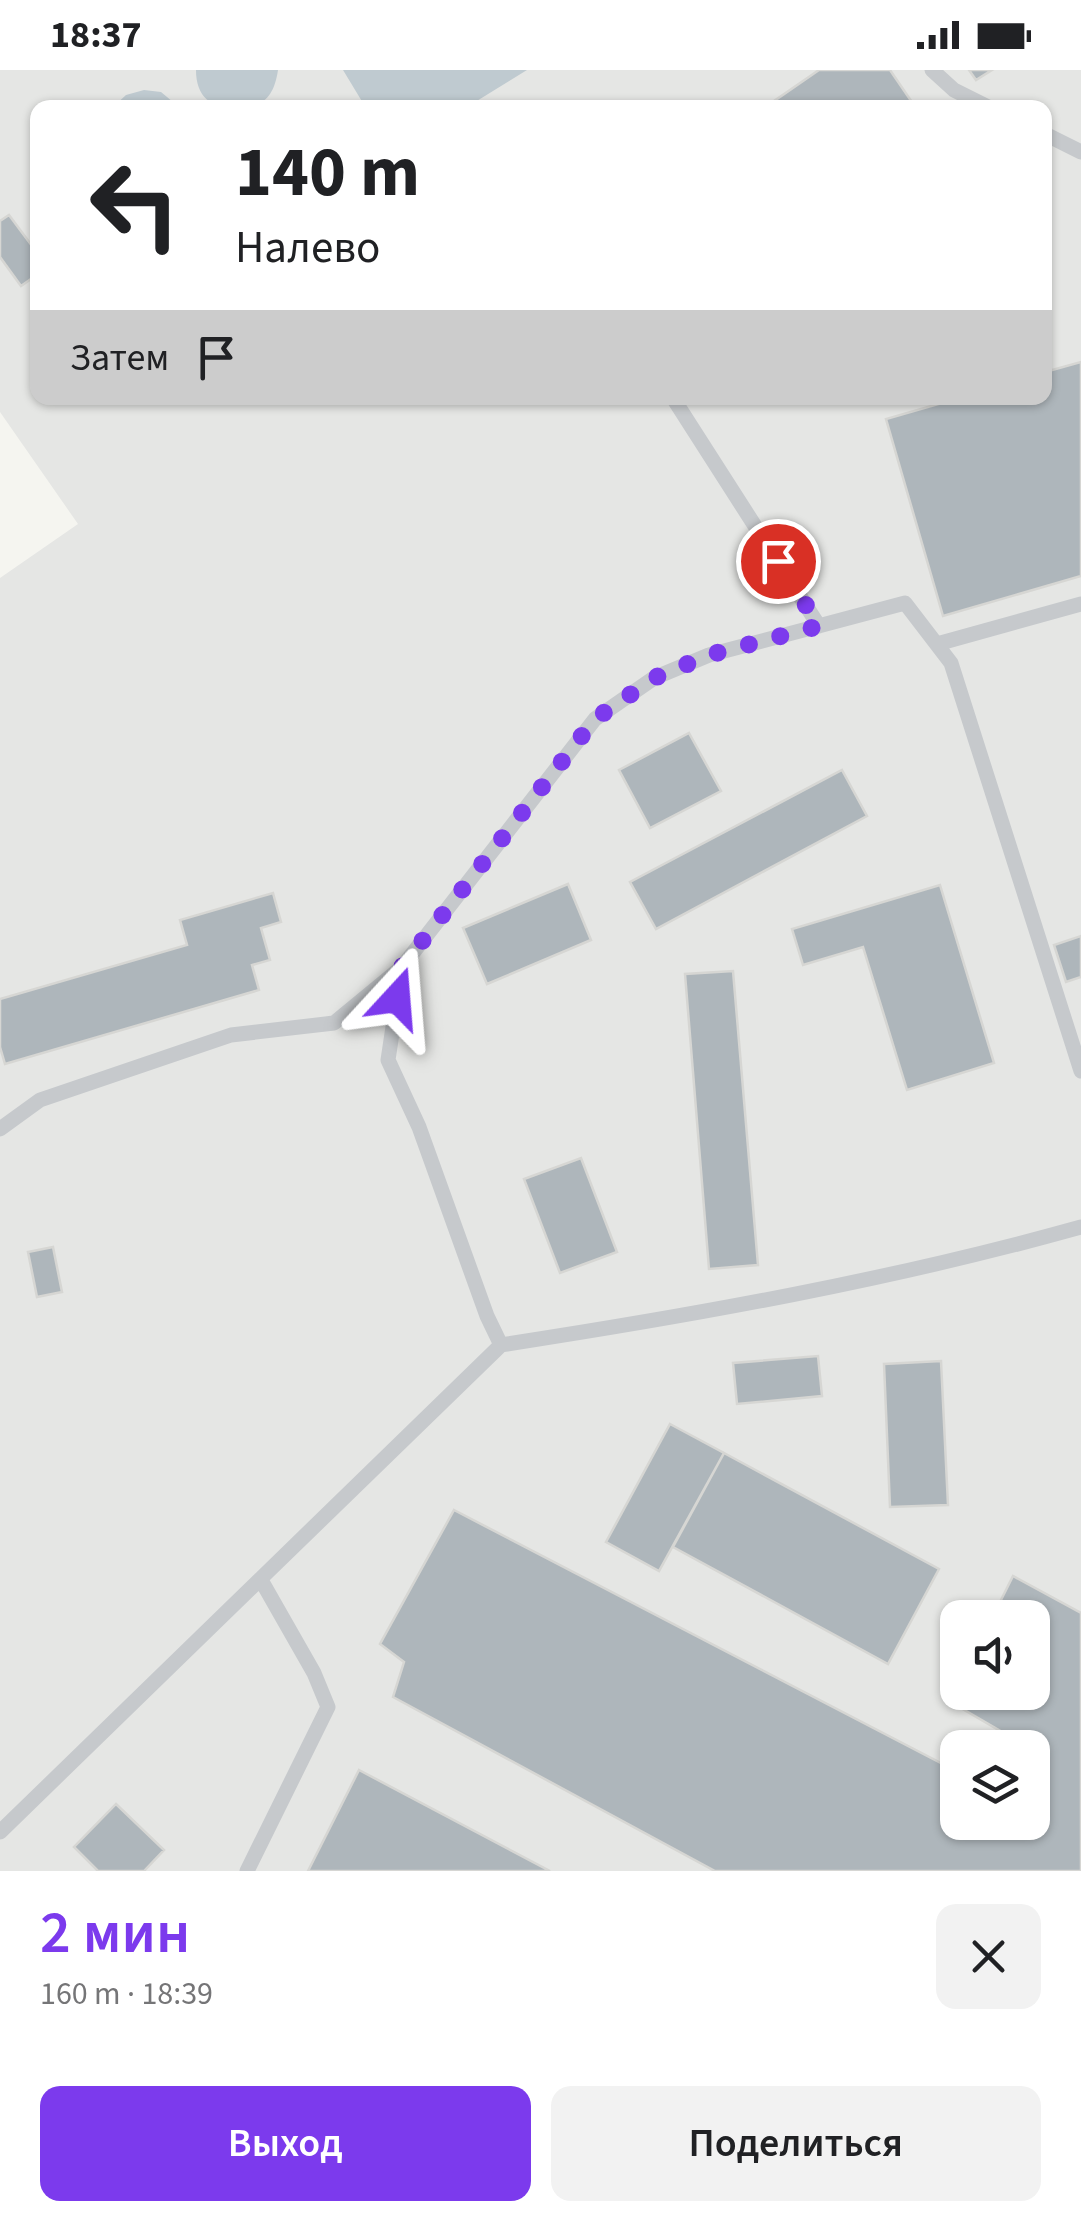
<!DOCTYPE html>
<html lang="ru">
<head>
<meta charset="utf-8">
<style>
  :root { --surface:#fff; --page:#f2f2f2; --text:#202124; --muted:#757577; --accent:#7c3aed }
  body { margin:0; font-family:"Source Sans 3",sans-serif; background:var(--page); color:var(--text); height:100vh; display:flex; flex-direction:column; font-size:38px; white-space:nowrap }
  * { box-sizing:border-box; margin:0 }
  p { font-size:32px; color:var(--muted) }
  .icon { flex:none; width:55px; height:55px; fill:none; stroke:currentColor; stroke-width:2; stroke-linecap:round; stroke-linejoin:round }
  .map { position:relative; height:1801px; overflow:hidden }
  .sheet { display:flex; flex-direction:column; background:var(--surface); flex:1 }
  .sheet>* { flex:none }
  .guide { position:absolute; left:30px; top:30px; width:1022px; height:305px; border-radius:20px; box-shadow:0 2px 8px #0004; background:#fff; color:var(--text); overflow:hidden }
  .buttons { position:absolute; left:940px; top:1530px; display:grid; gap:20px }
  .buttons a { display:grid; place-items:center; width:110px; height:110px; border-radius:20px; background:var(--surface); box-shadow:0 2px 8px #0004; font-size:50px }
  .pin { position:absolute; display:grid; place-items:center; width:85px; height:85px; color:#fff; margin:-42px; border:5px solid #fff; border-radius:50%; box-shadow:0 2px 10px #0007 }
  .me { position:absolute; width:110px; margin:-55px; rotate:19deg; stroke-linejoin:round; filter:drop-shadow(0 0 8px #0008) }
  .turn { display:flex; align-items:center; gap:35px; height:210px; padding:0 40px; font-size:45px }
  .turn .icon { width:130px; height:130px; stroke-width:2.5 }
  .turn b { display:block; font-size:70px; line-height:85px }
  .then { display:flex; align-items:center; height:95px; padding:0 40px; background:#0003; gap:20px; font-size:38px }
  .round { display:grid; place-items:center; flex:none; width:105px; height:105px; border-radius:20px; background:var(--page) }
  .head { display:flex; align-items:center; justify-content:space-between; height:170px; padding:0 40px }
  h1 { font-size:60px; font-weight:600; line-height:75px; color:var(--accent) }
  .button { display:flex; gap:20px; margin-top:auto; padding:20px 40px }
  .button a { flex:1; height:115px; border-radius:20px; background:var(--accent); color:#fff; font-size:40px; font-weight:600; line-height:115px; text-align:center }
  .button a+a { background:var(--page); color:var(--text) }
  .status { display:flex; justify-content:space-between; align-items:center; height:70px; padding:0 50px; background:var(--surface); direction:ltr }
  .status svg { height:28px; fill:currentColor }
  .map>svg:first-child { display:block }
</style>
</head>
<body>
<div class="status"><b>18:37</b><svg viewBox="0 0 49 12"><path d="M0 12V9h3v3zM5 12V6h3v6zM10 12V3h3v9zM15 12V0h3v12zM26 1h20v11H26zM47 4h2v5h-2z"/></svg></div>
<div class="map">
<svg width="1081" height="1801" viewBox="0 0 1081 1801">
  <rect width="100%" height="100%" fill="#f5f5f0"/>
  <path fill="#e5e6e4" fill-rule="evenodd" d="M0 0H1081V1801H0V508L78 454 0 342ZM38 38H1045V328H38ZM958 1548H1032V1622H958ZM958 1678H1032V1752H958Z"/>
  <path fill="#bfcad0" d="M196 0H278C274 27 263 38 236 38 211 38 196 27 196 0Z
    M343 0H527L467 37 366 38Z
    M144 20 161 22 179 37H113L126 25Z"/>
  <path fill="#aeb6bb" stroke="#d6d6d3" stroke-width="2.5" d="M819 0H890L916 38H764Z
    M969 0H992L976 10Z
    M9 145 38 184V204L21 216 0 187V151Z
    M1081 292V506L943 546 886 349 959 328H1045V302Z
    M689 663 721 721 650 758 619 700Z
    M842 700 867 746 656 859 630 812Z
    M568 814 591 870 487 914 463 858Z
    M940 815 994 993 907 1020 863 877 803 895 792 859Z
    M273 823 281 852 261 858 270 890 252 895 259 920 5 994 0 977V929L187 875 180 850Z
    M1081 866V907L1066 912 1054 875Z
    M733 901 758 1195 709 1199 685 904Z
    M581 1088 617 1182 560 1203 524 1109Z
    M53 1177 62 1222 37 1227 28 1182Z
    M818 1286 822 1326 737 1334 733 1293Z
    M941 1291 948 1435 890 1437 884 1294Z
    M670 1354 724 1383 659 1501 606 1472Z
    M724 1383 939 1499 888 1594 673 1477Z
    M454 1440 958 1702V1752H1032V1678H1019L1021 1673 949 1631 958 1615V1622H1032V1548H992L1013 1506 1081 1543V1801H715L393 1627 404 1592 380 1574Z
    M359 1700 550 1801H308Z
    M116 1734 164 1780 144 1801H98L74 1777Z"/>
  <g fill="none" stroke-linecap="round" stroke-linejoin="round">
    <path stroke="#c6c9cc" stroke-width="15" d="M932 0 954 20 990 38
      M1045 64 1081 82
      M673 328 819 556
      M937 574 1081 534
      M0 1059 40 1030 231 965 334 953 402 897
      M501 1275C696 1245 891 1210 1081 1157
      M0 1762 501 1275 487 1246 419 1057 388 990 402 897 595 649 654 608 709 585 905 533 951 593 1081 1001
      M247 1801 328 1637 314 1603 261 1510"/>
  </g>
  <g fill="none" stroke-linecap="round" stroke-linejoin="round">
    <path stroke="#7c3aed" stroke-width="18" stroke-dasharray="0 32.4" d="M397 928 402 897 595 649 654 608 709 585 819 556 778 491"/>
  </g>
</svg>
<div class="buttons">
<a><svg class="icon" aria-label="sound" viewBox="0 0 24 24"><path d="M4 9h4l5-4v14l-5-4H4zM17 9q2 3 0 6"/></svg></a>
<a><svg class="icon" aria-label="layers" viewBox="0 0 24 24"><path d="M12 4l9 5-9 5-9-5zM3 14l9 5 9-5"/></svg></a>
</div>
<div class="pin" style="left:778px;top:491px;background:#d93025"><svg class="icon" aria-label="arrive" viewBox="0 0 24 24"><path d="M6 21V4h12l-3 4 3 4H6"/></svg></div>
<svg class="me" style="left:397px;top:928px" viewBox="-20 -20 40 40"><path d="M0-17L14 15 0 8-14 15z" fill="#7c3aed" stroke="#fff" stroke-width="4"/></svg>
<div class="guide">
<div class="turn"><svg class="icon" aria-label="left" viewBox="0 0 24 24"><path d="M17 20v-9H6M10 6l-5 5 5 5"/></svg><div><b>140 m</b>Налево</div></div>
<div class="then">Затем<svg class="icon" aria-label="arrive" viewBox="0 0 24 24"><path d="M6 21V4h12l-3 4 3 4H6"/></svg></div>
</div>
</div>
<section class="sheet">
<div class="head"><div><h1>2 мин</h1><p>160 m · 18:39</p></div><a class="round"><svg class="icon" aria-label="close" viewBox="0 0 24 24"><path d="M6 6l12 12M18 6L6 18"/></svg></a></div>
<div class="button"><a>Выход</a><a>Поделиться</a></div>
</section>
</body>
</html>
